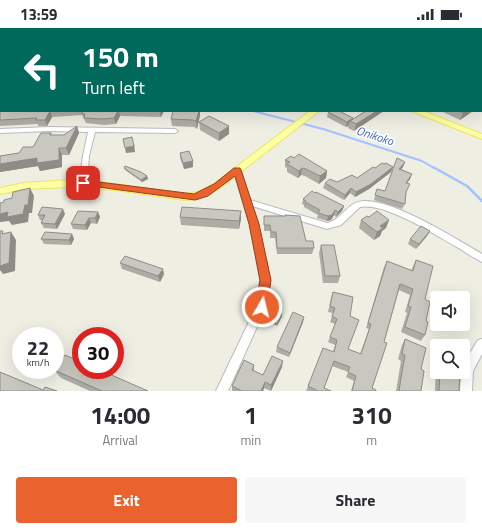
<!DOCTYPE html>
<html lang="en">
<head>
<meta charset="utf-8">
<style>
  :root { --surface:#fff; --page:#f7f7f7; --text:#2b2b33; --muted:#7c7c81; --accent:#ea622d }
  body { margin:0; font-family:"Titillium Web",sans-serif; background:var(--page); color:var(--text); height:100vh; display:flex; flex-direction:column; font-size:15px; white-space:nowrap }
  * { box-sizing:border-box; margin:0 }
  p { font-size:13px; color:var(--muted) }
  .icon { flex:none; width:22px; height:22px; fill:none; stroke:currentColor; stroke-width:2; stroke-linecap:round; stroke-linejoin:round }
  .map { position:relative; height:363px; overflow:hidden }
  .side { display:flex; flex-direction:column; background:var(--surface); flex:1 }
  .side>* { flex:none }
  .hud { position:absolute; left:0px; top:0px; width:482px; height:84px; box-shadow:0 4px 16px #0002; background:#00695c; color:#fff; overflow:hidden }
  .tools { position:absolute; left:430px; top:263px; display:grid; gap:8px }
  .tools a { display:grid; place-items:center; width:40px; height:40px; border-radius:4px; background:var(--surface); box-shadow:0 4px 16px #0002; font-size:20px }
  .speed { position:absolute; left:12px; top:299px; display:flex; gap:8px; font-size:20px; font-weight:700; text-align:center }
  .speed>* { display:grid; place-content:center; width:52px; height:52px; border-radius:50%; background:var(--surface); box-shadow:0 4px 16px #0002; line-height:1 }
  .speed small { font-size:10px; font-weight:400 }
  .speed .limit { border:6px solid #d22; background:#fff; color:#111 }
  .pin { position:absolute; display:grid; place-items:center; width:34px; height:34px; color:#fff; margin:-17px; border-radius:8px; box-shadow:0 2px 6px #0006 }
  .me { position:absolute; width:44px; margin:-22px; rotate:8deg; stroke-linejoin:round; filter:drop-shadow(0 0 3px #0008) }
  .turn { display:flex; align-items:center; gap:14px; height:84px; padding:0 16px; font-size:18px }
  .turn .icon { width:52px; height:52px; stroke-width:2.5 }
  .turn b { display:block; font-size:28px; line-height:34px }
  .eta { display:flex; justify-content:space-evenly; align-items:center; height:68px; text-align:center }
  .eta b { font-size:24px; font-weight:700; line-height:28px }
  .primary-button { display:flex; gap:8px; margin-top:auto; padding:8px 16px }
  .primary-button a { flex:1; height:46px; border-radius:4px; background:var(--accent); color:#fff; font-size:16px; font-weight:700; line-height:46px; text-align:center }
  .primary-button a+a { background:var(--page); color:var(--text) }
  .status { display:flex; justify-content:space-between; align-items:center; height:28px; padding:0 20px; background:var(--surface); direction:ltr }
  .status svg { height:11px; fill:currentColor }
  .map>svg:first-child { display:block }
</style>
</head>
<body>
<div class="status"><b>13:59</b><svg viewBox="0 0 49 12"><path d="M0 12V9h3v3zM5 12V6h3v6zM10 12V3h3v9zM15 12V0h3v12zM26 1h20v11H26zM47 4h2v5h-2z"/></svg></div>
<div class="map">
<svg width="482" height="363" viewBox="0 0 482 363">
  <rect width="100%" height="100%" fill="#eeeee3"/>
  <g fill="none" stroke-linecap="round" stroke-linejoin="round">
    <path stroke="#a1c3ff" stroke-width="2" d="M253 83 323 101 422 133 434 140"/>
    <path stroke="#a1c3ff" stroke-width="2.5" d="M433 139 467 158 482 173"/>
    <g stroke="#babbc1" stroke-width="2">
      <path id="minor" d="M289 0H293V1H289Z
        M358 0H364L365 1H359Z
        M412 0H417L418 1H413Z
        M481 25H482V29L481 28Z
        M0 37H1V41H0Z
        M50 99 175 101 178 103 175 105 95 104 89 128 87 155 83 158 79 155 83 128 88 104 50 103 0 105V101Z
        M234 140H237L241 142 250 172 327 195C342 192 347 174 363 173 393 171 455 210 482 226V234C473 230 464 223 455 218 434 206 384 174 360 179L341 197 327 201 252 178 258 196 270 252 266 279 228 363H216L256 279 260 252 250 196 233 142Z
        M482 311V326L473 343 472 363H460C460 343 467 329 478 312Z"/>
    </g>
    <g stroke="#f2e658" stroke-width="2">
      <path id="major" d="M310 83H319L220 160 198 171 185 172 115 162 70 159 24 161 0 166V160L24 155 70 152 115 156 185 166 198 164 214 156Z
        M412 83H423L482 106V111Z"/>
    </g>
    <use href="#minor" fill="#fff" fill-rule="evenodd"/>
    <use href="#major" fill="#fbffa6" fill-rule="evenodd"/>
  </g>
  <path fill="#adaca5" d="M308 0H354L355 1H310Z
    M380 0H413L412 1H380Z
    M430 0H463L466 1H432Z
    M482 30V45L481 44V31Z
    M0 71 1 72V83H164L161 89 120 88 116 96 104 97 86 95 82 87 52 89 47 98H38V96L0 98Z
    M366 83 354 103 348 100V98L346 99 327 89 328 84 353 91Z
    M443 83H473L460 92 443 84Z
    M200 87 197 101 194 99 172 98 171 91Z
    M199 94 229 106 219 113 200 102Z
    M77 98 79 105 69 127H62V139L40 143 38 138 0 144V128L19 125 33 119 51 105 52 107H64Z
    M180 125 193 133V139L184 141 180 130Z
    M294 130 327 143 326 150 319 156 305 148 301 147 298 150 287 144V140L285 139V132Z
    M405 134 403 139 401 141 412 146 410 151 407 155 405 176 402 181 374 172 377 161 385 163Z
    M384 136 393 139 391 144 369 161 355 169 350 165 344 172 323 160 325 155 337 154 357 150 375 140Z
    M124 140 147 148 148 151 142 154 125 142Z
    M303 171 344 178 342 183 336 189 334 187 331 192 327 193 317 190 318 187 304 179V177L302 176Z
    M98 184 100 189 97 196 91 195 87 202 73 201 71 196Z
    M65 186 57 201 44 200 41 195 42 192H40L38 187Z
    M285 187 306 213 314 220 312 226H277L275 210H270V203H264V188H285Z
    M180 189 241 191 239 201 181 197Z
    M361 192 386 200 382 203 380 208 374 212 359 200Z
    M430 203 427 208 416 221 408 216 410 211Z
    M72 206 74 211 71 217 44 216 41 211Z
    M321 217 340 248 338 255H323L319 225Z
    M416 232 425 271 426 293 425 307 421 313 401 304 407 285 405 284 410 267 399 262 384 314 372 360 376 363H351L354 353 346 349 348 344 332 338 324 360 331 363H306L308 358 333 324 335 317 328 314 335 296 330 294 333 285 328 284 331 270 333 264 350 288 348 321 360 326 369 301 366 300 384 239 387 233 411 243 413 238Z
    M120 235 164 246 160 254 122 241Z
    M282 288 277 298 267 293V291Z
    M304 289 303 294 289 329 276 324 277 319Z
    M405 311 421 341V363H396L401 333 398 331 402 317Z
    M254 337V343L263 347 282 339 271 363 264 360 263 363H232V358Z
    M436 338H437V344H460L459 363H435Z
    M54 342 148 363H90L61 350Z"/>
  <path fill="#8d8c86" d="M0 0H6L4 1H1V2L0 3Z
    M406 0H413L412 1H405Z
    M1 51V58L0 59V53Z
    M50 83 52 89 47 98 45 92Z
    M118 83H119L120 88 116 96 114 90Z
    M161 83H164L161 89 160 84Z
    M199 83H200V87L197 101 196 93Z
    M377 83H384L354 103 356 96Z
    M466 83H473L460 92 463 85Z
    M353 90 350 93 348 98 346 99 347 94Z
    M77 98 79 105 69 127 66 120Z
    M229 98V106L219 113V105Z
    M134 115 135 124 126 125 125 120Z
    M59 120 62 127V139L40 143 38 138 0 144V136Z
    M193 133V139L184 141 183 135Z
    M405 134 403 139 397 146 399 141Z
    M393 139 391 144 369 161 355 169 356 164Z
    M302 140 301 147 298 150 299 143Z
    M327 143 326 150 319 156 320 148Z
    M412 146 410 151 403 160 406 155Z
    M147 148 148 151 142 154 141 152Z
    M30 160 34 168 32 185H29L28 194 12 197 9 193 0 194V186L25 177Z
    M351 160 350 165 344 172 345 167Z
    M344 178 342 183 336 189 338 184Z
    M63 181 65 186 57 201 55 196Z
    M335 182 334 187 331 192 327 193 328 188Z
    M241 183V191L239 201V193Z
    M98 184 100 189 97 196 95 190Z
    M89 190 91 195 87 202 85 197Z
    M389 192 386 200 382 203 380 208 374 212 377 204 380 198Z
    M430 203 427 208 416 221 419 216Z
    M11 204 16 212 15 243 3 246 0 242V238Z
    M72 206 74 211 71 217 69 212Z
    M163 241 164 246 160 254 158 248Z
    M282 286V288L277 298V296Z
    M304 289 303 294 289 329 290 325Z
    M283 333 282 339 271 363V357Z
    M265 354 264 360 263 363H261Z"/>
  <path fill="#c9c8c0" stroke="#8d8c86" d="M102 0H138V1H102Z
    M156 0H191V1H156H157Z
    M205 0H256L255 1H206Z
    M317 0H354L355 1H319Z
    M364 0H376L375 1H362Z
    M385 0H406H405L407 1H388Z
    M443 0H463L466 1H445Z
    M481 6 482 7V14H481Z
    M482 30V37H481V31Z
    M0 42H1V51L0 53Z
    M482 48V72L481 73V49Z
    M0 74H1V83H50L45 92H36L37 90 0 92Z
    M83 83H118L114 90 102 91 84 90 85 86H82Z
    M173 83H199L196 93 193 92 171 91Z
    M329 83H339L353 90 347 94 328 84Z
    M366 83H377L356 96 350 93Z
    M459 83H466L463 85Z
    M209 88 229 98 219 105 199 94Z
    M77 98 66 120H59V132L37 135V130L0 136V128L19 125 23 119H33L41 105H51L50 107H64Z
    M132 109 134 118 125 120 123 111Z
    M189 123 193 133 183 135 180 125Z
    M299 126 327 143 320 148 306 141 302 140 299 143 287 136 290 134 285 132 291 128 294 130Z
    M397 130 405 134 399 141 412 146 406 155 410 156 406 164 405 176 375 167 377 161 385 163Z
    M382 135 384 136 386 135 393 139 371 156 356 164 351 160 345 167 325 155 330 151 337 154 352 147 357 150 373 139 375 140Z
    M125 138 141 144 147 148 141 152 124 140Z
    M30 160 28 177H25L23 186 7 189 8 184 0 186V175L4 174V172L12 170 13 164Z
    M312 163 315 165 316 164 344 178 338 184 335 182 332 187 328 188 318 185 320 182 305 174 306 173 303 171Z
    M42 179 63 181 55 196 41 195 45 187H38Z
    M182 179 241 183 239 193 180 189Z
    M78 183 98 184 95 190H89L85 197 71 196Z
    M377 183 389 192 380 198 383 200 377 204 361 192 367 188 369 189Z
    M285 187 300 188 306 213H313L314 220H277L276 204H271L270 197H264V188H286Z
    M421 198 430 203 419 216 410 211Z
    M0 203H3L2 206 11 204 9 235 0 238Z
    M45 204 72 206 69 212 41 211Z
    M321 217H334L340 248H325Z
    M125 228 163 241 158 248 120 235Z
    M416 232 433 238 425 271 430 274 426 293 428 294 425 307 405 299 411 279 408 278 413 261 400 256 384 314 387 315 372 360 376 362V363H352L356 348 348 344 350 339 334 333 324 360 331 363H318L308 358 323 320 334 324 337 312 330 309 337 291 332 288 335 280 330 278 333 264 353 269 350 288 359 292 348 321 361 326 371 296 368 295 387 233 413 243Z
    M272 281 282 286 277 296 267 291Z
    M293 284 304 289 290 325 277 319Z
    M405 311 426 320 421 341 424 343 421 363H399L401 350 405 327 402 326Z
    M65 327 81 334V342H100L148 363H102L54 342H55V341Z
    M272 328 283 333 271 357 265 354 261 363H242L232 358 244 332 254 337 252 342 263 347Z
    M0 344 43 362 45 359 57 363H0Z
    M440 344H460L459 363H439Z"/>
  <path fill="#ea622d" stroke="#98401d" d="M234 140H240L241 142 259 196 271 252 267 279 265 282 262 284 258 282 256 279 260 252 249 196 235 148 208 168 195 172 83 157 79 155 83 152 194 166 214 156Z"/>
  <g text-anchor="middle" stroke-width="3" stroke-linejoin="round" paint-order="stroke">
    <g font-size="12" font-style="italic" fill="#4368c3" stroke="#fff">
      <text transform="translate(375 108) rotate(18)" y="4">Onikoko</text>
    </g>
  </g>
</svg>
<div class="tools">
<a><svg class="icon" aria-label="sound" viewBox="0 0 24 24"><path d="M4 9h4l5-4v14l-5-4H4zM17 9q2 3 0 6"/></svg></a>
<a><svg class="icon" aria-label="search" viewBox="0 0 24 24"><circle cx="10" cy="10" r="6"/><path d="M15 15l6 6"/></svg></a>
</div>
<div class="speed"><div>22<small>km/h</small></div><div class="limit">30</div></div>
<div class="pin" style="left:83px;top:155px;background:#d93025"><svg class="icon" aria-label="arrive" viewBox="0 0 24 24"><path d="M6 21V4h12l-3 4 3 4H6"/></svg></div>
<svg class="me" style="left:262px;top:279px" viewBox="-20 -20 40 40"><circle r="17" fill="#ea622d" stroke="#fff" stroke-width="3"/><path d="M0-11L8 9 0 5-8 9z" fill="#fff"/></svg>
<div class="hud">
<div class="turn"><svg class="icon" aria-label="left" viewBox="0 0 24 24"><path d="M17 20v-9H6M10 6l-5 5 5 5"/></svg><div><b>150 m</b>Turn left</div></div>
</div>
</div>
<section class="side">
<div class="eta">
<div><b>14:00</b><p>Arrival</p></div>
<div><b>1</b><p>min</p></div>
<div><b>310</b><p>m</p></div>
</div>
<div class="primary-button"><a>Exit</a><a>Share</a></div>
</section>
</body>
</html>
